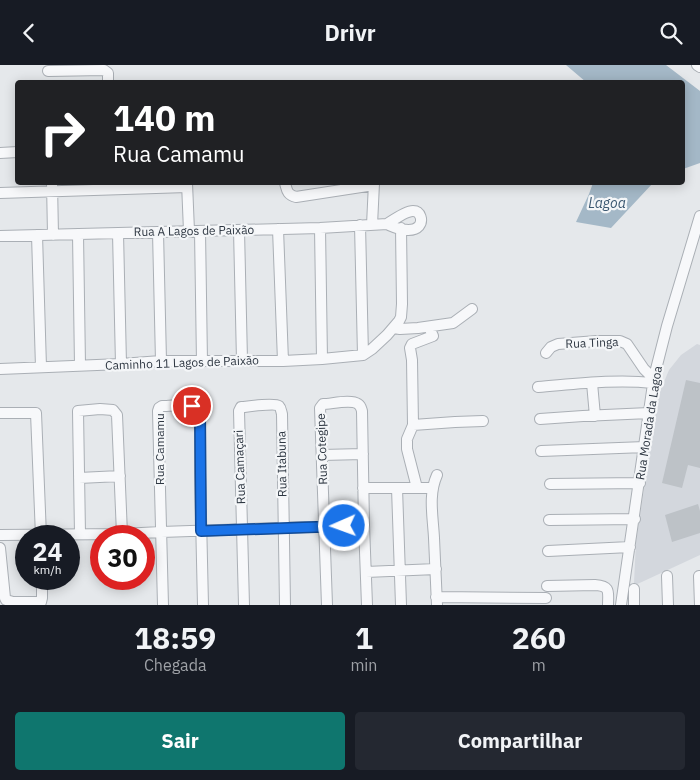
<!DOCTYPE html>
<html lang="pt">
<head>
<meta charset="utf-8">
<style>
  :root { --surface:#171b24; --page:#242831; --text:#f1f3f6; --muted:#9ea1a6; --accent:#0f766e }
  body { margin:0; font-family:"IBM Plex Sans",sans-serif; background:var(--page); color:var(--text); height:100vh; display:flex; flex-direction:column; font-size:19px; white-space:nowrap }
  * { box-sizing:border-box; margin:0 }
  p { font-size:16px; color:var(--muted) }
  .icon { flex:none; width:28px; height:28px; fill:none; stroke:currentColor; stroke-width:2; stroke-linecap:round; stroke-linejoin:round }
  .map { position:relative; height:540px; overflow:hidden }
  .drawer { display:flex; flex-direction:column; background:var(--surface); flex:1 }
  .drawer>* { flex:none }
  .banner { position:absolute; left:15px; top:15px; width:670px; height:105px; border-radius:5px; box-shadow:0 2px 12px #0003; background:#202124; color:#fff; overflow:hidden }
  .speed { position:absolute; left:15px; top:460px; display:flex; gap:10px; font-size:25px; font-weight:700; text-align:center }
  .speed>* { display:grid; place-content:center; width:65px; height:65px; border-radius:50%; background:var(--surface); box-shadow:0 2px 12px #0003; line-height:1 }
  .speed small { font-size:12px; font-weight:400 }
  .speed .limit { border:8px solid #d22; background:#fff; color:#111 }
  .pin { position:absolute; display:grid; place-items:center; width:42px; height:42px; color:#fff; margin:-21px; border:2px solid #fff; border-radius:50%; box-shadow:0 1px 5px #0007 }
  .me { position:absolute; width:55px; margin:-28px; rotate:268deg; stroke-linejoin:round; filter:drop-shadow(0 0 4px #0008) }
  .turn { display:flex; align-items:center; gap:18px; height:105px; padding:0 15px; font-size:22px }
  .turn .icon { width:65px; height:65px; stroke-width:2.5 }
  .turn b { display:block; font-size:35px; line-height:42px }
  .eta { display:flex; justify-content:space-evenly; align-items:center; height:85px; text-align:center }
  .eta b { font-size:30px; font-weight:800; line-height:35px }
  .cta { display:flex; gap:10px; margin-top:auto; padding:10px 15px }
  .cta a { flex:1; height:58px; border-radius:5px; background:var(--accent); color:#fff; font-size:20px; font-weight:800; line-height:58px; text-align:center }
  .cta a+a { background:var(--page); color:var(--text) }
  header { display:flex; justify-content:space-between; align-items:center; height:65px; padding:0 15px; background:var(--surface); font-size:22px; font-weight:800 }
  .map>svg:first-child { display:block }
</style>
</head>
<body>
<header><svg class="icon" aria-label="back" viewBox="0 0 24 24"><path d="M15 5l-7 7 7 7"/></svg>Drivr<svg class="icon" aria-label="search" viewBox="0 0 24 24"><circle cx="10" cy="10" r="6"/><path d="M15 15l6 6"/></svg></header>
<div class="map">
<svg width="700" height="540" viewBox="0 0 700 540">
  <rect width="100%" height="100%" fill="#e5e8eb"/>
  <path fill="#d3d7dd" d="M697 279 700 280V490L631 522 634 518 636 477 658 331 669 305 681 290Z"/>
  <path fill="#a4b8c7" d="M566 0H666L700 26V98L683 104 682 18 586 17Z
    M593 118H653L611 163 576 157 589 129Z"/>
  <path fill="#bdc2c7" d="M686 315 700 318V403L688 400 682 423 662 418Z
    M698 439 700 446V468L672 477 665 450Z"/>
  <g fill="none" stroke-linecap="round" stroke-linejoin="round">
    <g stroke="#aaafb5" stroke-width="12">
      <path id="minor" d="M697 0 700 2
        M48 6 104 5 108 8V18
        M0 88 18 87
        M52 118 53 170
        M187 118 189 166
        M285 118C287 125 287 130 296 132L374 120
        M0 128 187 122
        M360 160 363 290
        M372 160 374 118
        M320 163 322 294
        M278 164 283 296
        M239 165 242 295
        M200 166 202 297
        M158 167 161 296
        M118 168 121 299
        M78 169 80 300
        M37 170 41 302
        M0 171 320 163 387 159C394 163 412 169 419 161 423 156 421 146 413 146 406 146 393 155 387 159
        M394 263 400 264 418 263 453 258 472 244
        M546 288 551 282 558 279 597 276H620L627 279 644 304 649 309 654 312
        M0 304 121 299 161 296H283L322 294 363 290 372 284 387 270 399 256 401 252 402 239 401 163
        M592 318 595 351
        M538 322C576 319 615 314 653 318
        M0 348H36L41 471
        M540 354 583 351 649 348
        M413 360 455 357 483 356
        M541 386 645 382
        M322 390 363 389
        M79 413 120 411
        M550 419 640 418
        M363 423H433
        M397 423 401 540
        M417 423 407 384V374L413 360 412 295 410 283 412 279 433 271 429 262
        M549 455 635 454
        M80 469 78 346 100 344 113 345 117 350 122 469
        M0 470 122 469 161 467 364 460
        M0 483 5 533 6 535 13 537H41L42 533V514
        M548 486 630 482
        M366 507 436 504
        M667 511 668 540
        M699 511 700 540
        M547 521 595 520C611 521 608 527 608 540
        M634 524V540
        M436 532 546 533
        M163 540 158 346 159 343 162 341C169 341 194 338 198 343 199 345 199 346 200 347V408L203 540
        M244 540 239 346 241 342H244C250 341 275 338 279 341 281 343 281 346 282 349L285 540
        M327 540 320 343 323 339C331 339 351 334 358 339 361 341 361 343 362 346L364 460 367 540
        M437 540C436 518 435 495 434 473 433 452 428 430 437 410
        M621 540 654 312 667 261 700 151"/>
    </g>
    <use href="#minor" stroke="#f7f8fa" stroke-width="10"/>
  </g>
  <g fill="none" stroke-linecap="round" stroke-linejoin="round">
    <g stroke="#114b97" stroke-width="12">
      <path id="route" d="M192 341 198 343 200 347 201 466 344 461"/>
    </g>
    <use href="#route" stroke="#1a73e8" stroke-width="9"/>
  </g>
  <g text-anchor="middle" stroke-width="4.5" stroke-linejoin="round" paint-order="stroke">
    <g font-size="12" fill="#2e3742" stroke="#f4f6f8">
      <text transform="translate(194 166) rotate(-1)" y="4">Rua A Lagos de Paixão</text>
      <text transform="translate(592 278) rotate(-2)" y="4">Rua Tinga</text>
      <text transform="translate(182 298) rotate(-2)" y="4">Caminho 11 Lagos de Paixão</text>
      <text transform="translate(649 358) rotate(-81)" y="4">Rua Morada da Lagoa</text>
      <text transform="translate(160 384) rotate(-90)" y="4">Rua Camamu</text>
      <text transform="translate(322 384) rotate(-92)" y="4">Rua Cotegipe</text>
      <text transform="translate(282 399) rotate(-91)" y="4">Rua Itabuna</text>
      <text transform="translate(240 402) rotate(-92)" y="4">Rua Camaçari</text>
    </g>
    <g font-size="14" font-style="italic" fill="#3c5972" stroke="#f4f6f8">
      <text x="607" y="143">Lagoa</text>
    </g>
  </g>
</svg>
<div class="speed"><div>24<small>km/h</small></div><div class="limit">30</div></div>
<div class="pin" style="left:192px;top:341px;background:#d93025"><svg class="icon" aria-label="arrive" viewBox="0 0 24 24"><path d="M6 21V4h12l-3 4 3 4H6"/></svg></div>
<svg class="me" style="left:344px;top:461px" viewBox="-20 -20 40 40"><circle r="17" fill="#1a73e8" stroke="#fff" stroke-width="3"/><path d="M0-11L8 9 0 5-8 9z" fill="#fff"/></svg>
<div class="banner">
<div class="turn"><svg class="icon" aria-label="right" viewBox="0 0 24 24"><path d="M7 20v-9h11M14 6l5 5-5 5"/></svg><div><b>140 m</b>Rua Camamu</div></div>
</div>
</div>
<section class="drawer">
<div class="eta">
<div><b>18:59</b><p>Chegada</p></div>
<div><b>1</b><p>min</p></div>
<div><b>260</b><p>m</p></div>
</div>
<div class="cta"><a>Sair</a><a>Compartilhar</a></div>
</section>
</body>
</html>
